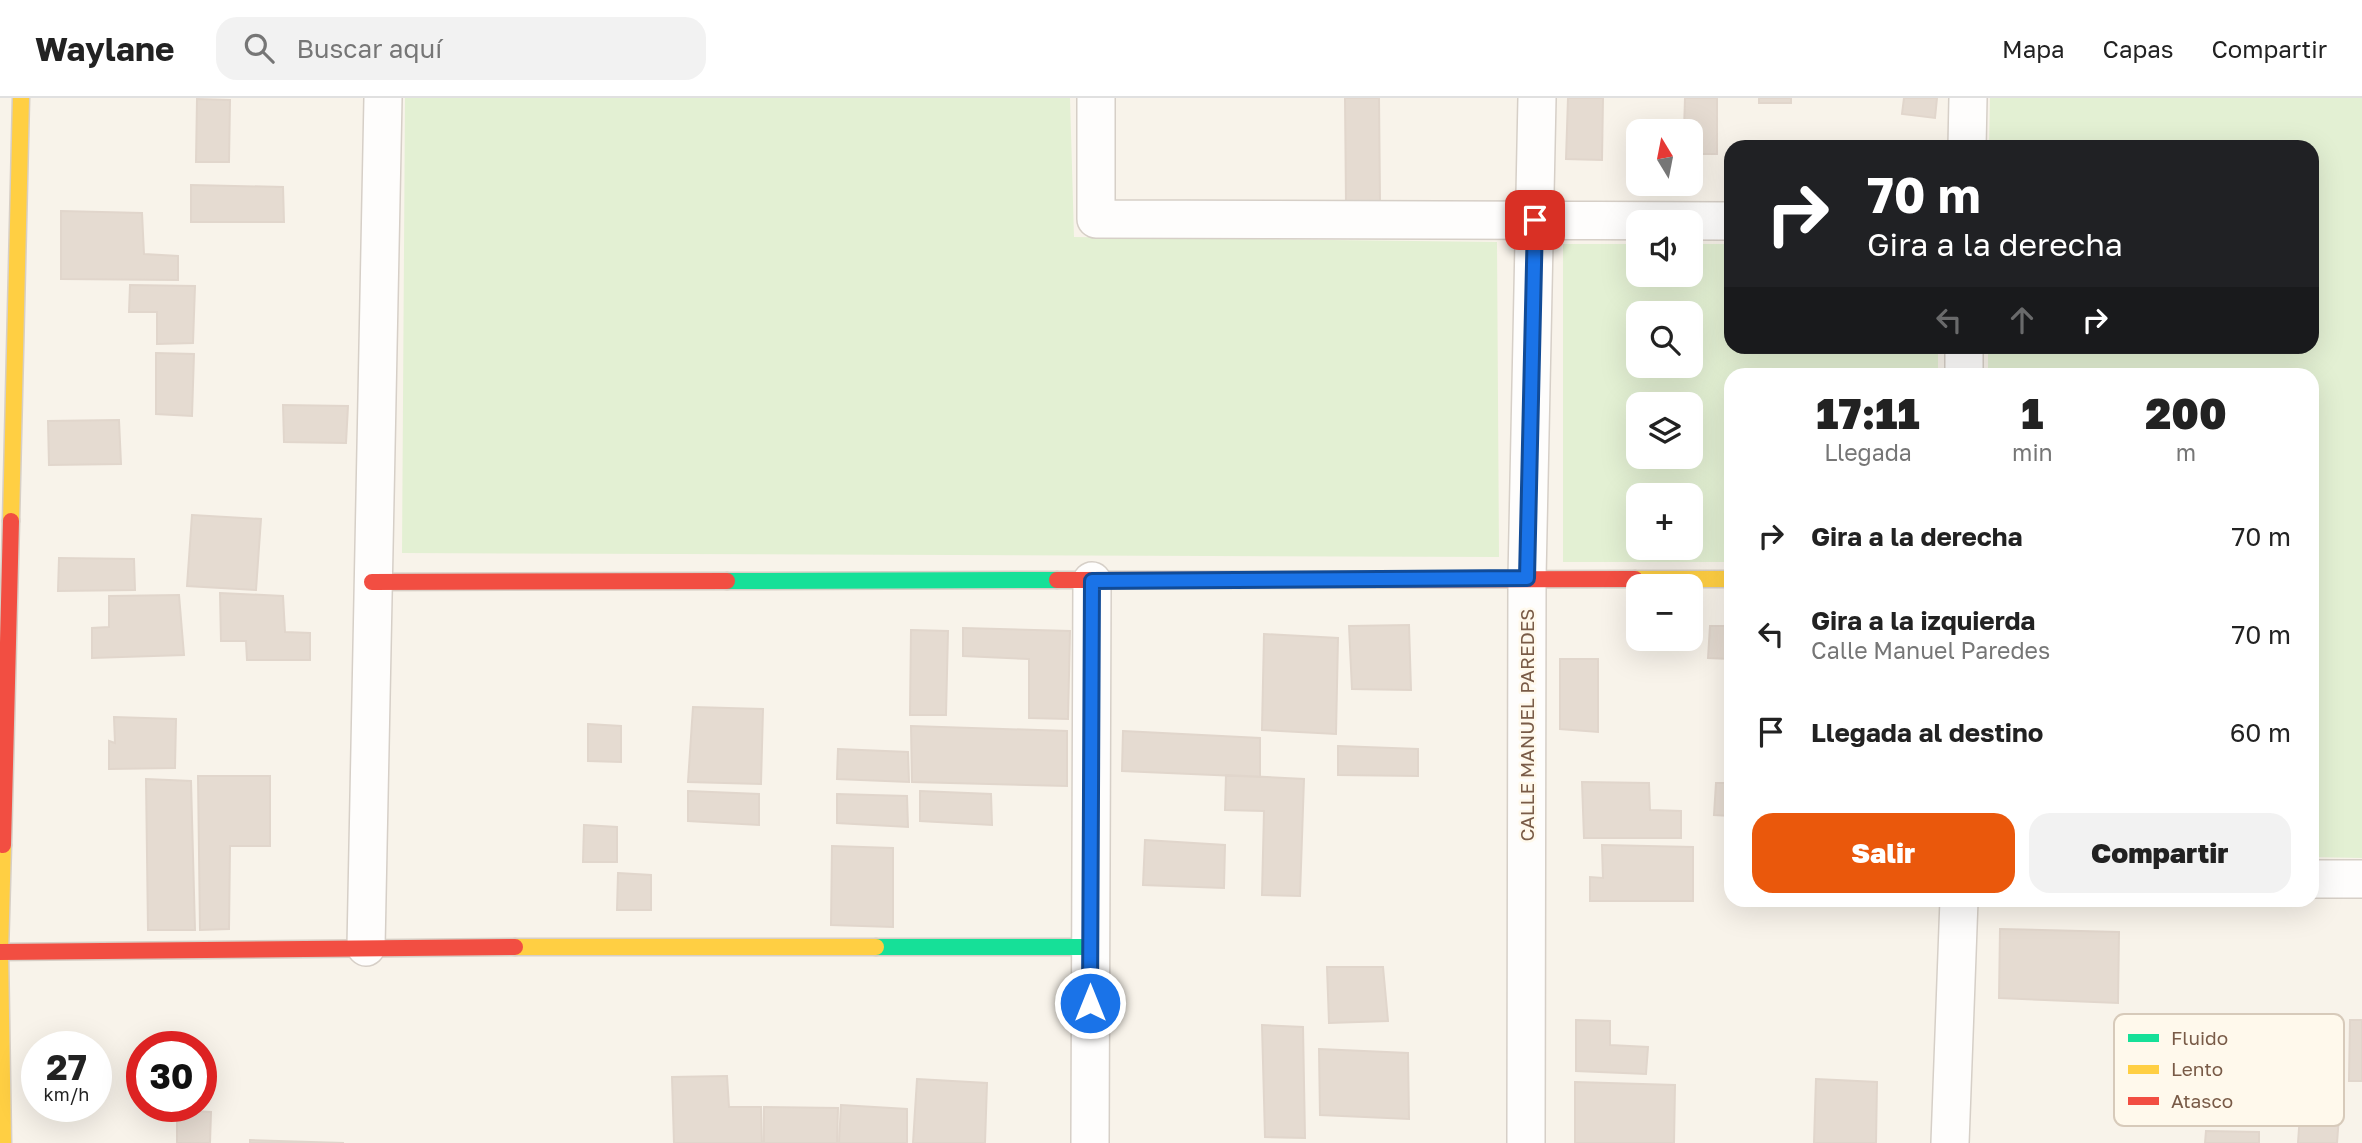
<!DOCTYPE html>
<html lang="es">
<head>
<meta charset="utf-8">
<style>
  :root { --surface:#fff; --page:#f2f2f2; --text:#222; --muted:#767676; --line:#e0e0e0; --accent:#ea580c }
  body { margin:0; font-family:"Golos Text",sans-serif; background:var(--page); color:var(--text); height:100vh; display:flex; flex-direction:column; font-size:26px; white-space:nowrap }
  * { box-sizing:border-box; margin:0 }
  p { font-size:23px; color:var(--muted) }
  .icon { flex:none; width:38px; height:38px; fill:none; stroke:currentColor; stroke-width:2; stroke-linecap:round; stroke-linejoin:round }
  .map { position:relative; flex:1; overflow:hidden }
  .panel { position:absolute; left:1724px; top:270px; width:595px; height:539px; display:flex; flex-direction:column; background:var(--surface); border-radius:21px; box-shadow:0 7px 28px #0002 }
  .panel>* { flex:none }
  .top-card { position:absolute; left:1724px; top:42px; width:595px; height:214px; border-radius:21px; box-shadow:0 7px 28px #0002; background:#202124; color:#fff; overflow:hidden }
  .needle { width:46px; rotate:350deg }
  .controls { position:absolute; left:1626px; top:21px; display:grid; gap:14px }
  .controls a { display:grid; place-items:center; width:77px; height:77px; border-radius:14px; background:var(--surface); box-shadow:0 7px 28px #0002; font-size:35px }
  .speed { position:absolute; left:21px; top:933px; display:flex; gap:14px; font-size:35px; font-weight:700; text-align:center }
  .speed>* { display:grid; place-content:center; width:91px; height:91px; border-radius:50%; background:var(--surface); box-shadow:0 7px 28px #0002; line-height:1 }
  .speed small { font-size:18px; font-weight:400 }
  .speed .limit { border:10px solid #d22; background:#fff; color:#111 }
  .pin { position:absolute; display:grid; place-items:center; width:60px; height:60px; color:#fff; margin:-30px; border-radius:14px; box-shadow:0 4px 10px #0006 }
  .me { position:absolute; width:77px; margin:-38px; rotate:0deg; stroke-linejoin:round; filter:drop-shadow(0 0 5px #0008) }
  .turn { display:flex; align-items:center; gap:24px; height:147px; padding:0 28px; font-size:32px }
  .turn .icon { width:91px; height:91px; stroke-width:2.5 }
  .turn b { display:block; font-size:49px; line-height:60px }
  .lanes { display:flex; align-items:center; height:66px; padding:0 28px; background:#0003; justify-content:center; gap:35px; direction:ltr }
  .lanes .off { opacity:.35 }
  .eta { display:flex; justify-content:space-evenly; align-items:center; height:119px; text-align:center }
  .eta b { font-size:42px; font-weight:800; line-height:49px }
  .action { display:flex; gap:14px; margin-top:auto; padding:14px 28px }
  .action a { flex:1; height:80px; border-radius:21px; background:var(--accent); color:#fff; font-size:28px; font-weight:800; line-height:80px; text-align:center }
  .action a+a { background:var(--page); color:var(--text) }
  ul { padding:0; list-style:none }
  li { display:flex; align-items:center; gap:21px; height:98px; padding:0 28px }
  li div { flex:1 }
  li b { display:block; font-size:26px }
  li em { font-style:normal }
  header { display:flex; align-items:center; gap:42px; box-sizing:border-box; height:98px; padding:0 35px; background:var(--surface); border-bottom:2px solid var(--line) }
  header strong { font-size:33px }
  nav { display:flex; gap:38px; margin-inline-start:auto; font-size:24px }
  .search { width:490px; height:63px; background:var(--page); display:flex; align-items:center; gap:18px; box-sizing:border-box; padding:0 24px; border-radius:21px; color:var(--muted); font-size:26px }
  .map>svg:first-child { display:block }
</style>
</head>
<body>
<header>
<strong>Waylane</strong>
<div class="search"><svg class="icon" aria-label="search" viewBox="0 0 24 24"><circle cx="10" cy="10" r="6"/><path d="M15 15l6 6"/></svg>Buscar aquí</div>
<nav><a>Mapa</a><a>Capas</a><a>Compartir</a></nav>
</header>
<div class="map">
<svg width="2362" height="1045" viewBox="0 0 2362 1045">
  <rect width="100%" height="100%" fill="#f8f3ea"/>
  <path fill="#e3f0d3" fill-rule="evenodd" d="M405 0H1070L1074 139 1497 144 1499 459 402 455Z
    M1990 0H2362V760L2312 759V276H1988V249L2312 248V49H1989Z
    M1563 146H1638V177H1690L1691 146H1731V248L1938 249V276H1731V464H1563ZM1638 215H1690V268H1638ZM1638 306H1690V359H1638ZM1638 397H1690V450H1638Z"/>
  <path fill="#e5dbd1" stroke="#e1d6cc" stroke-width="2" d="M1345 0H1379L1380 105H1346Z
    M1568 0H1603L1602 62 1566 61Z
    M1685 0H1717V56H1690V33H1684Z
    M1759 0H1791V5H1759Z
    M1904 0H1937L1935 20 1902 16Z
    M197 1 230 2 229 64H196Z
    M191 87 283 89 284 124H191Z
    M61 113 142 115 144 156 178 158V182L61 181Z
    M130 187 195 188 193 245 157 246V214H129Z
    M156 255 194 256 192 318 156 316Z
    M283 307 348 308 346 345 284 344Z
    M119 322 121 366 49 367 48 323Z
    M192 417 261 421 256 492 187 488Z
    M59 460 134 461 135 492 58 493Z
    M220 495 283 498 285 534 310 535V562H247L246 543H221Z
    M179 497 184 557 92 560V530L109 529V498Z
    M1409 527 1411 592 1352 591 1349 528Z
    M1710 528H1731V561L1708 560Z
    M963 530 1070 533 1068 621 1029 620V561L963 558Z
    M911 532 948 533 946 617H910Z
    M1264 536 1338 540 1336 636 1262 632Z
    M1560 561H1598V634L1560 631Z
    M693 609 763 611 761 686 688 684Z
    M114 619 176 621 175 670 109 671V643L115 645Z
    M588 626 621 628V664L588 663Z
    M911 628 1067 633V688L912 684Z
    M1123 633 1260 640V679L1122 673Z
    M1338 648 1418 651V678L1338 677Z
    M838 651 908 654 909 684 837 681Z
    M1226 677 1304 681 1300 798 1262 797 1264 713 1225 712Z
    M198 678H270V748H230L229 831 200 832Z
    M146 681 191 683 195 832H148Z
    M1582 684 1649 685 1650 712 1681 713V740H1584Z
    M1716 685H1731V718L1714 717Z
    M688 693 759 696V727L688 723Z
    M920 693 991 696 992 727 920 723Z
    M837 696 907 698 908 729 837 725Z
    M584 727 617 729V764H583Z
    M1145 742 1225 747 1224 790 1143 787Z
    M1602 747 1693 749V803H1590V779L1603 780Z
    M832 748 893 750V829L831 827Z
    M618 775 651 777V812H617Z
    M2000 831 2119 834 2118 905 1999 900Z
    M1327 869H1383L1388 923 1329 925Z
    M1576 922 1610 923V947L1648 949 1646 976 1576 973Z
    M2350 922H2362V983H2349Z
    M1262 927 1303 929 1305 1040 1265 1039Z
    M1319 951 1408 955 1409 1021 1320 1017Z
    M727 978 729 1009H761L762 1045H674L672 979Z
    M917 981 987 985 985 1045H913Z
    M1816 981 1877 984 1876 1045H1814Z
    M1575 984 1675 987 1674 1045H1575Z
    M2301 1002 2340 1005 2337 1045H2298Z
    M841 1007 907 1011V1045H839Z
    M764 1009 838 1010 837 1045H764Z
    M177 1012 211 1014 210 1045H177Z
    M2206 1033 2259 1034V1045H2205Z
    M250 1042 344 1045H250Z"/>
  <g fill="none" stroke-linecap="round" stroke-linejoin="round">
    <g stroke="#d6cfc7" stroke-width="40">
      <path id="street" d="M1096 0V121L1731 123
        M1967 49 1968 0
        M1964 276V248
        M2312 781H2362
        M366 849 383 0
        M1090 1045 1092 483
        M1526 1045 1527 480 1537 0
        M1950 1045 1959 802"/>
    </g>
    <g stroke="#d7cfc6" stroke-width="19">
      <path id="fast" d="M727 483 1057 482
        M876 849H1090"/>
    </g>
    <g stroke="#d7cfc6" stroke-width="19">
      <path id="slow" d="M11 423 21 0
        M1635 481H1731
        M3 747 0 854 3 1045
        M515 849H876"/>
    </g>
    <g stroke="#d7cfc6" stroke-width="19">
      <path id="jam" d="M1057 482 1635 481
        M372 484 727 483
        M3 747 11 423
        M0 854 515 849"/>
    </g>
    <use href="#street" stroke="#fefdfc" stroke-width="37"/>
    <use href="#fast" stroke="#16e098" stroke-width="16"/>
    <use href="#slow" stroke="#ffcf43" stroke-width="16"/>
    <use href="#jam" stroke="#f24e42" stroke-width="16"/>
  </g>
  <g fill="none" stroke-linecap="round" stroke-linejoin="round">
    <g stroke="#114b97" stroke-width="18">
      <path id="route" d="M1090 905 1092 483 1527 480 1535 122"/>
    </g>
    <use href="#route" stroke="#1a73e8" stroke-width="12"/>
  </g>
  <g text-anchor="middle" stroke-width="5" stroke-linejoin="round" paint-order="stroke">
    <g font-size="19" fill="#795b47" stroke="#fff9ec">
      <text transform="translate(1527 627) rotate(-90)" y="7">CALLE MANUEL PAREDES</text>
    </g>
  </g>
  <rect x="2114" y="916" width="230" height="112" rx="10" fill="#fff9ec" stroke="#d7caba" stroke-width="2"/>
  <rect x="2128" y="936" width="31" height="8" fill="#16e098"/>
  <rect x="2128" y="967" width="31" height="9" fill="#ffcf43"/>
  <rect x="2128" y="999" width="31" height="8" fill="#f24e42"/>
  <g font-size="19" fill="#795b47">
    <text x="2171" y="947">Fluido</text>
    <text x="2171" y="978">Lento</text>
    <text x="2171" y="1010">Atasco</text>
  </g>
</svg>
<div class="controls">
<a><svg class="needle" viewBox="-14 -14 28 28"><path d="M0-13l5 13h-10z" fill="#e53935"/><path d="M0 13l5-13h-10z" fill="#767676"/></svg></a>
<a><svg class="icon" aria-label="sound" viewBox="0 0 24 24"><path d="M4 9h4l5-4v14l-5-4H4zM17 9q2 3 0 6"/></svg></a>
<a><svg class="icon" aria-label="search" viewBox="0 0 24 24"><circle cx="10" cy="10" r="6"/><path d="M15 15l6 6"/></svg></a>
<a><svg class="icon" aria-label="layers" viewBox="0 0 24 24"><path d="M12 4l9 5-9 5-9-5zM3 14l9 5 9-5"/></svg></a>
<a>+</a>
<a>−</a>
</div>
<div class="speed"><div>27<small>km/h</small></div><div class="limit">30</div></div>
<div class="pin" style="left:1535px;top:122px;background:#d93025"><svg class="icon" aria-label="arrive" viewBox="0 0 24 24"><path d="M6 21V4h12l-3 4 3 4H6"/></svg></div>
<svg class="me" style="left:1090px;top:905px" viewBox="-20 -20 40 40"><circle r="17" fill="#1a73e8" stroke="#fff" stroke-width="3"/><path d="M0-11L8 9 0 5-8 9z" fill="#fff"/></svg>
<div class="top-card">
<div class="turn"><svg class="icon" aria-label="right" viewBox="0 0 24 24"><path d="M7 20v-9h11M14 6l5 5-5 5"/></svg><div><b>70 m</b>Gira a la derecha</div></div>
<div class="lanes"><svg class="icon off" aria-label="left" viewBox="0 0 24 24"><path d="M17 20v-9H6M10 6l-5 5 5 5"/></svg><svg class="icon off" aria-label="ahead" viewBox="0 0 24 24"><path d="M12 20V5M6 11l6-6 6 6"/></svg><svg class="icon" aria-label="right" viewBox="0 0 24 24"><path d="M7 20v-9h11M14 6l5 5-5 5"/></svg></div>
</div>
<section class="panel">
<div class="eta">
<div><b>17:11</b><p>Llegada</p></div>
<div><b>1</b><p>min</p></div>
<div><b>200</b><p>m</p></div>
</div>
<ul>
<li><svg class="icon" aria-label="right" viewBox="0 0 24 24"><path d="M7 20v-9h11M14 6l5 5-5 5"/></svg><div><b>Gira a la derecha</b></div><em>70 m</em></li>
<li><svg class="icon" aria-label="left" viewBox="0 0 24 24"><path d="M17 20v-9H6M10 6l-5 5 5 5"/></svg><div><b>Gira a la izquierda</b><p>Calle Manuel Paredes</p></div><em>70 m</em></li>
<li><svg class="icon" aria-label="arrive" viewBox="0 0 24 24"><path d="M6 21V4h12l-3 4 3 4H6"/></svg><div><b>Llegada al destino</b></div><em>60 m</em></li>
</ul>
<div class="action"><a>Salir</a><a>Compartir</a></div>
</section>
</div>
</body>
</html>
